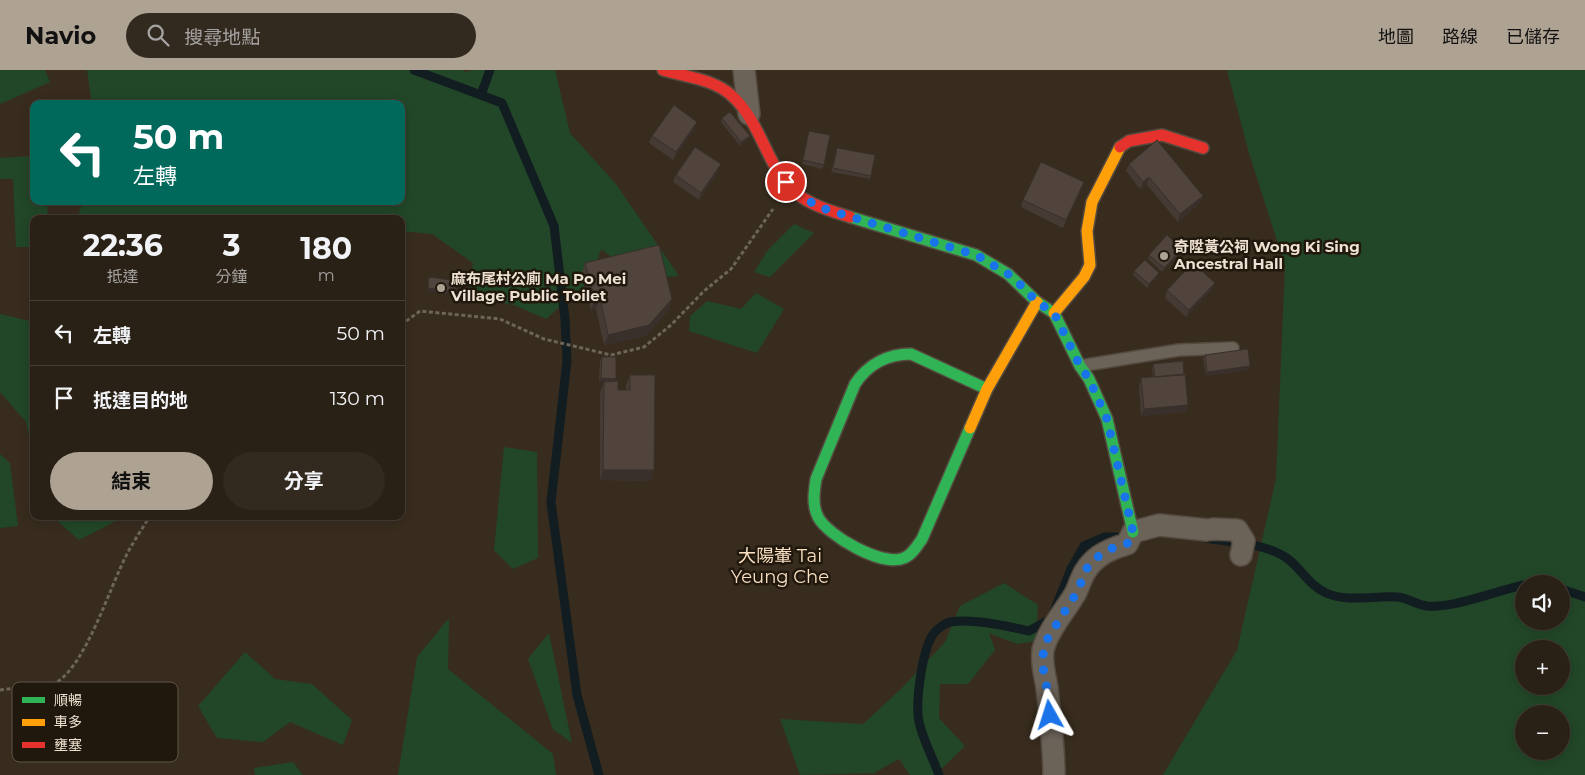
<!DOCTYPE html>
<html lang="zh-TW">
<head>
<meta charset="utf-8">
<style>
  :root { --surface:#2a2116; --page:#32291f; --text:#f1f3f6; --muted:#a5a3a1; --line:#463e35; --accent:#aea293 }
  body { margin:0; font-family:Montserrat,"Noto Sans TC",sans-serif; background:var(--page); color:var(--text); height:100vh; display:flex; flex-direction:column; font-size:19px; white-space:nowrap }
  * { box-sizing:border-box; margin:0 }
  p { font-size:16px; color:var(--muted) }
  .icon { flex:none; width:28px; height:28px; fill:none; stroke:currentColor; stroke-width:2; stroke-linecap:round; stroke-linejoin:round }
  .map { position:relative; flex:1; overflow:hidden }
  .side { position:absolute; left:30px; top:145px; width:375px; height:305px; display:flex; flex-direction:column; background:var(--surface); border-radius:10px; box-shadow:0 2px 12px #0003,0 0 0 1px var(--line) }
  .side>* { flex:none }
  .banner { position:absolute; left:30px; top:30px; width:375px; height:105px; border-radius:10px; box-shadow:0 2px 12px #0003,0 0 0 1px var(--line); background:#00695c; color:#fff; overflow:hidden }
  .fabs { position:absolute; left:1515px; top:505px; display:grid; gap:10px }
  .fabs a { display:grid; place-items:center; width:55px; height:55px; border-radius:50%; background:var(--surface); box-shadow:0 2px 12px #0003,0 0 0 1px var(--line); font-size:25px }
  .pin { position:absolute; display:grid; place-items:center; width:42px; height:42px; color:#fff; margin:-21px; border:2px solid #fff; border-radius:50%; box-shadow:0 1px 5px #0007 }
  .me { position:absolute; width:55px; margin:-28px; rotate:354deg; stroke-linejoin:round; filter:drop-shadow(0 0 4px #0008) }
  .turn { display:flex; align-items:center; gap:18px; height:105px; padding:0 20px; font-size:22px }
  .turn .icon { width:65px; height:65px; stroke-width:2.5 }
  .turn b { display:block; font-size:35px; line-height:42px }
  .eta { display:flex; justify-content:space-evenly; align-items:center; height:85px; text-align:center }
  .eta b { font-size:30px; font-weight:700; line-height:35px }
  .cta { display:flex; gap:10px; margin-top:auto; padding:10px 20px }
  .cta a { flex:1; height:58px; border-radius:30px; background:var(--accent); color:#111; font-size:20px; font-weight:700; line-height:58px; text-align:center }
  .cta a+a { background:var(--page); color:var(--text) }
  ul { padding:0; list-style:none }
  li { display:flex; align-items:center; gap:15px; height:65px; padding:0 20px; border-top:1px solid var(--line) }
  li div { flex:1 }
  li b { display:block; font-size:19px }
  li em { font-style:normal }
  header { display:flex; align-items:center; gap:30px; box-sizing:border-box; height:70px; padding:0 25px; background:var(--accent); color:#111 }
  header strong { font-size:24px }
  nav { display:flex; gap:28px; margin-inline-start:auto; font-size:18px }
  .search { width:350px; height:45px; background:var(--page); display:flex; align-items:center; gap:12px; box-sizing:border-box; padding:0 18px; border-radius:28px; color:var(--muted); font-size:19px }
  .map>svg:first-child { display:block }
</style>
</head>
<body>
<header>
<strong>Navio</strong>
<div class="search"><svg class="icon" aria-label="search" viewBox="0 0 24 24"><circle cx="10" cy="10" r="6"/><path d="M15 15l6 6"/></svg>搜尋地點</div>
<nav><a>地圖</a><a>路線</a><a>已儲存</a></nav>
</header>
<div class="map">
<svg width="1585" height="705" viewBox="0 0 1585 705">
  <rect width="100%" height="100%" fill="#382c1e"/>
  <path fill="#224728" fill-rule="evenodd" d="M0 0H45L50 12 0 34Z
    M87 0H462L466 2 473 0H555L570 63 616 114 679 206 640 209 601 179 592 209 546 249 514 235 468 227 473 193 432 164 401 161V149H77L83 131H401V34H92Z
    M1227 0H1585V705H1163L1237 580 1276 409 1285 196 1249 83ZM1524 514H1561V551H1524ZM1524 579H1561V616H1524ZM1524 644H1561V681H1524Z
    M34 86V131H47L48 149H34V177H16L13 109H0V88Z
    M794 154 814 163 770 207 754 202 768 180Z
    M756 223 784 239 757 283 689 261 690 246 707 231 741 239Z
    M0 244 34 252V389L26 352 0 322Z
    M504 377 537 382 538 488 513 499 494 480Z
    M0 384 10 393 18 456 0 458Z
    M52 446H138L114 452 79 470Z
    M1004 513 1038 535 1036 571 1017 574 989 563 995 580 968 614H940L939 648 965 676 935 705H910L899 689 874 703 800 705 780 649 863 654 901 619 945 572 960 536Z
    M449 548 448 599 553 684 556 705H398L417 587Z
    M549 563 572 673 553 659 528 589Z
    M245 582 275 609 312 614 352 650 343 675 290 652 263 672 217 668 198 636Z
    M293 692 303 705H255L254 698Z"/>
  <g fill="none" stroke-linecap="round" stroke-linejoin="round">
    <path stroke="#111d20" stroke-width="9" d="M414 0 502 33 554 156 565 249 567 291 551 432 577 625 599 705
      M481 25 490 0
      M1206 468C1229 472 1258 473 1280 484 1299 493 1306 514 1326 523 1349 533 1375 525 1398 527 1408 528 1417 535 1427 536 1455 538 1495 521 1524 515
      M1532 514H1541
      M1561 519 1585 527
      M939 705C933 688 923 670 919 652 915 633 922 583 932 566 934 561 945 553 950 552 972 548 1006 556 1029 561L1051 549 1071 499 1084 476 1105 467H1125"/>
    <g stroke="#544a3f" stroke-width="14">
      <path id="lane" d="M1080 296 1179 280 1233 278"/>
    </g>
    <g stroke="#544a3f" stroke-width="24">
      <path id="street" d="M744 0 749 44
        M1054 705C1054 676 1050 647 1047 618 1045 604 1041 594 1043 580 1048 560 1065 541 1075 524 1078 519 1079 514 1081 510 1089 489 1106 480 1127 474L1133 462 1159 455 1207 460 1213 459 1237 460 1244 471 1241 485"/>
    </g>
    <g stroke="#544a3f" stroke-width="14">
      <path id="fast" d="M850 147 976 185 1008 204 1037 232 1054 243 1080 296 1089 309 1107 349 1133 462
        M970 358 922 469C917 476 912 485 904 488 882 497 828 466 818 447 812 435 814 422 816 409L855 314C868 294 888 284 911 284L987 319"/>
    </g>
    <g stroke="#544a3f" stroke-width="14">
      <path id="slow" d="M1054 243 1084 207 1090 195 1087 161 1092 132 1120 77
        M970 358 987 319 1037 232"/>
    </g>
    <g stroke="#544a3f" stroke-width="14">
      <path id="jam" d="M663 0C686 7 713 9 731 25 762 52 767 100 797 124 813 136 831 141 850 147
        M1120 77 1129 71 1162 65 1203 78"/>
    </g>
    <path stroke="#6d645a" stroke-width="3" stroke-dasharray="4 2.5" stroke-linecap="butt" d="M401 255 420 241 500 249 544 269 611 285 644 277 671 255 704 221 731 199 773 139
      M0 620C16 617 43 620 57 612 86 594 110 517 126 486 133 472 142 459 150 446"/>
    <use href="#lane" stroke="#6b6258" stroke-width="11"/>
    <use href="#street" stroke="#6b6258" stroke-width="21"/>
    <use href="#fast" stroke="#30b455" stroke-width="11"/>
    <use href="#slow" stroke="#ff9f0a" stroke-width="11"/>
    <use href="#jam" stroke="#e5322d" stroke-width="11"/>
  </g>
  <path fill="#463a34" d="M722 48 748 69 740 76 721 52Z
    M695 59 673 90 649 73 652 66Z
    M809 61 824 95 822 99 802 94Z
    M837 78 871 106 870 109 831 102Z
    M1129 94 1203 126 1200 133 1178 152 1147 115 1140 119 1126 101Z
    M718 102 699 130 673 112 676 105Z
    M1081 120 1063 158 1021 137 1023 130Z
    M1180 183 1162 202 1148 189 1149 185Z
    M585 193 672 229 669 240 646 266 604 275 596 239 591 240 582 203Z
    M1134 201 1157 207 1147 218 1133 205Z
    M1167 220H1212L1186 247 1165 228Z
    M1205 285 1250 296 1249 300 1206 306 1203 289Z
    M602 287 614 311 618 320H626V315L630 305 650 411 600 410V322L604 312H599L600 291Z
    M1153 294 1184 305 1188 335 1186 342 1141 346 1139 316 1141 308 1153 307 1152 298Z"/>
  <path fill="#39302b" d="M697 52 695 59 673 90 676 82Z
    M750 66 748 69 740 76 741 72Z
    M721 94 718 102 699 130 701 123Z
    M1149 107 1147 115 1140 119 1143 112Z
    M1084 112 1081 120 1063 158 1066 150Z
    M1203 126 1200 133 1178 152 1180 144Z
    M1182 179 1180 183 1162 202 1164 198Z
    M1159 203 1157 207 1147 218 1149 214Z
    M1215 213 1212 220 1186 247 1189 240Z
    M428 218 455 222 454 225 426 222Z
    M600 228 596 239 591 240 595 229Z
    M672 229 669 240 646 266 604 275 608 265Z
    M1250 296 1249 300 1206 306 1207 302Z
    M601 308 616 309 614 312H599Z
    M1188 335 1186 342 1141 346 1144 339Z
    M603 400H654L650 411 600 410Z"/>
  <path fill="#51443d" stroke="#39302b" d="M674 35 697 52 676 82 652 66Z
    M730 42 750 66 741 72 722 48Z
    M809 61 830 65 824 95 803 90Z
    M1157 70 1203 126 1180 144 1149 107 1143 112 1129 94Z
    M695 77 721 94 701 123 676 105Z
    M837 78 875 85 871 106 833 98Z
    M1041 92 1084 112 1066 150 1023 130Z
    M1167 165 1182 179 1164 198 1149 185Z
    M659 175 672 229 649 255 608 265 600 228 595 229 585 193Z
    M1145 190 1159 203 1149 214 1134 201Z
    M1193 193 1215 213 1189 240 1167 220Z
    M429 207 457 211 455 222 428 218Z
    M1248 279 1250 296 1207 302 1205 285Z
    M602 287H616V309L601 308Z
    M1183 291 1184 305 1155 307 1153 294Z
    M1185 304 1188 335 1144 339 1141 308Z
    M630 305H655L654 400H603L604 312 618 311V320H630Z"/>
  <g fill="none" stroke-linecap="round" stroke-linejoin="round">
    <path stroke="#1a73e8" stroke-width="9" stroke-dasharray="0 16.2" d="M786 112 809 131 822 138 976 185 1008 204 1023 217 1037 232 1054 243 1080 296 1089 309 1107 349 1133 462 1127 474 1110 479 1099 486 1088 496 1077 522 1048 568 1044 578 1042 593 1046 612 1050 645"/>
  </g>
  <g fill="#aea293" stroke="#21180d" stroke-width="2">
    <circle cx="1164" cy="186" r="5"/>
    <circle cx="441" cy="218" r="5"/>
  </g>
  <g text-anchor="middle" stroke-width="5" stroke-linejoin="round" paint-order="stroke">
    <g font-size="15" font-weight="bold" fill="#eee1d2" stroke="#21180d" text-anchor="start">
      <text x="1174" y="182">奇陞黃公祠 Wong Ki Sing<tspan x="1174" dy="17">Ancestral Hall</tspan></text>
      <text x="451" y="214">麻布尾村公廁 Ma Po Mei<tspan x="451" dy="17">Village Public Toilet</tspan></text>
    </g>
    <g font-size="18" fill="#f9dec1" stroke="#21180d">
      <text x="780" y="492">大陽輋 Tai<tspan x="780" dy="21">Yeung Che</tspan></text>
    </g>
  </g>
  <rect x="12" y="612" width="166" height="80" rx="8" fill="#21180d" stroke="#5e5448" stroke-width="1"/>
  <rect x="22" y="627" width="23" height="6" fill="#30b455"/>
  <rect x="22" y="649" width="23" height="7" fill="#ff9f0a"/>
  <rect x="22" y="672" width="23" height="6" fill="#e5322d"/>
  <g font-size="14" fill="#eee1d2">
    <text x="54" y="635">順暢</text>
    <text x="54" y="657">車多</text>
    <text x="54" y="680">壅塞</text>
  </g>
</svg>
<div class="fabs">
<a><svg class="icon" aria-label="sound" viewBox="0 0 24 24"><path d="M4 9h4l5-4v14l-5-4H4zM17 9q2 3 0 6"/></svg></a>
<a>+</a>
<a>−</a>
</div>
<div class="pin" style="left:786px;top:112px;background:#d93025"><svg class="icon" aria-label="arrive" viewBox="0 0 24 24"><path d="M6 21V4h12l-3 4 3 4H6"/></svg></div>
<svg class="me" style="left:1050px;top:645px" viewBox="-20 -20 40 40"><path d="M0-17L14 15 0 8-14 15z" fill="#1a73e8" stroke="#fff" stroke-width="4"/></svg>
<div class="banner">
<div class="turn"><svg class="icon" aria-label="left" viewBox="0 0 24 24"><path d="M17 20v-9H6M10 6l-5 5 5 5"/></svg><div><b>50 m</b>左轉</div></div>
</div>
<section class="side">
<div class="eta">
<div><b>22:36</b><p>抵達</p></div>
<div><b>3</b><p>分鐘</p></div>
<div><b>180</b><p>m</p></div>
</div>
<ul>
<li><svg class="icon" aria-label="left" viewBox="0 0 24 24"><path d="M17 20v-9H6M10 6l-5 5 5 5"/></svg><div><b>左轉</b></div><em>50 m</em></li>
<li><svg class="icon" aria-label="arrive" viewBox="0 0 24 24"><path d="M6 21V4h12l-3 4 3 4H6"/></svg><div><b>抵達目的地</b></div><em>130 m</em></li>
</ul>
<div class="cta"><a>結束</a><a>分享</a></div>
</section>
</div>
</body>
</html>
